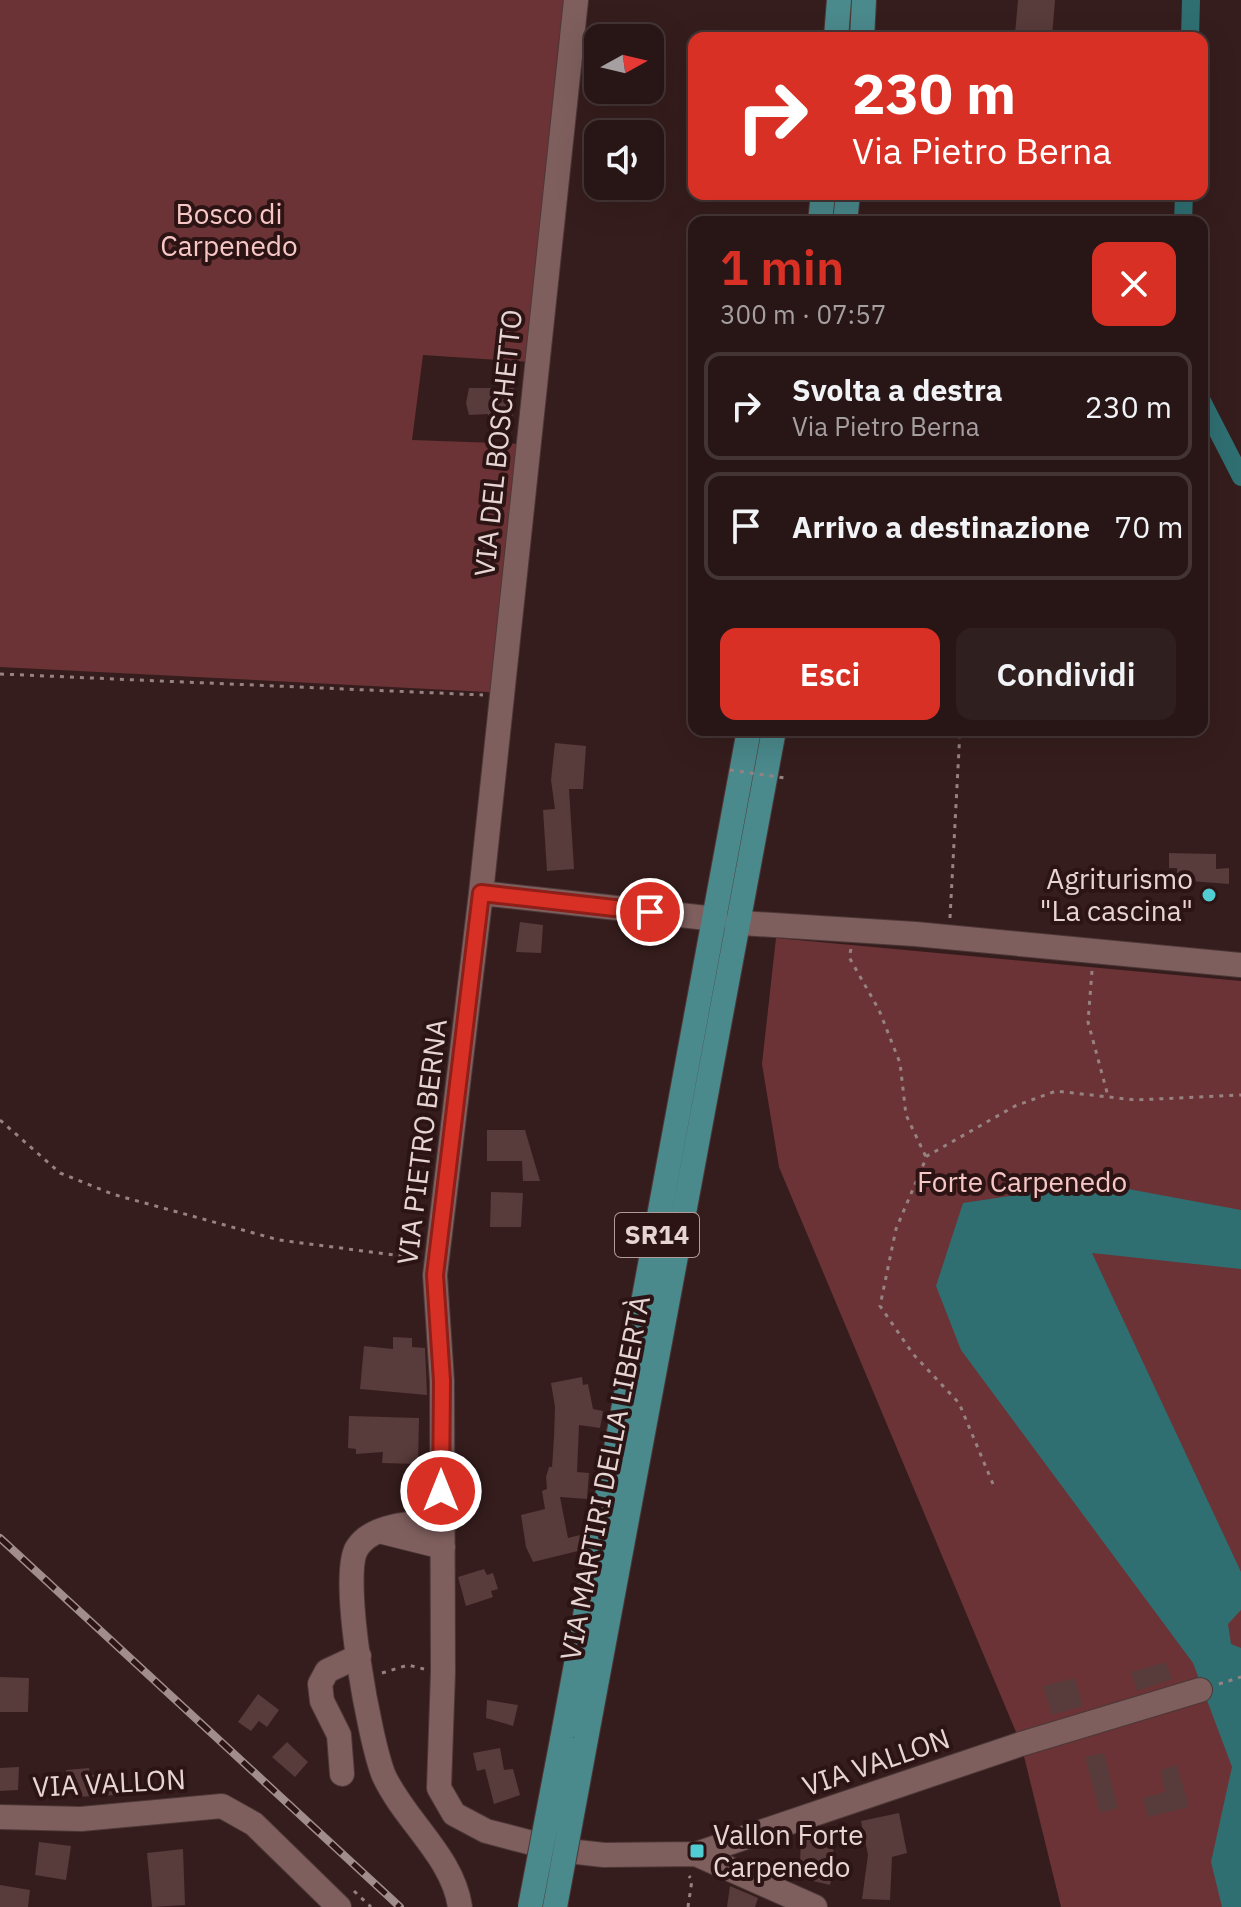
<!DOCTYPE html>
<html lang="it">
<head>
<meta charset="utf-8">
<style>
  :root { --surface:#281616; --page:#301f1f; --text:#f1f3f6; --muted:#a59fa1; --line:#443535; --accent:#d93025 }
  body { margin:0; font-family:"IBM Plex Sans",sans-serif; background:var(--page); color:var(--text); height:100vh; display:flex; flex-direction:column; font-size:30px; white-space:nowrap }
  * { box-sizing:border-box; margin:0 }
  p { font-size:26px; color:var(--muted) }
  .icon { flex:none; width:44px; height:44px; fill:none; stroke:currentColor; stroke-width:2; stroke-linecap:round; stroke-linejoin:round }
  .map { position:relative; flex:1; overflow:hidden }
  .panel { position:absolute; left:688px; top:216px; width:520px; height:520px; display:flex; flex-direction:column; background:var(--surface); border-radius:16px; box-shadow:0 8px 32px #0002,0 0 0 2px var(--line) }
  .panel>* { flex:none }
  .top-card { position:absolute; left:688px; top:32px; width:520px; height:168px; border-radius:16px; box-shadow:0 8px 32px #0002,0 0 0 2px var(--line); background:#d93025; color:#fff; overflow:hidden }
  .needle { width:52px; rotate:82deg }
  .tools { position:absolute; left:584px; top:24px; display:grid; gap:16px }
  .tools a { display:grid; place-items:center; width:80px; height:80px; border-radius:16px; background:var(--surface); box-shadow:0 8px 32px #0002,0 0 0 2px var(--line); font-size:40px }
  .pin { position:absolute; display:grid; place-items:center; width:68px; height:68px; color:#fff; margin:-34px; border:4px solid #fff; border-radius:50%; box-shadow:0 2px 8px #0007 }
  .me { position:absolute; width:88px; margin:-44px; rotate:0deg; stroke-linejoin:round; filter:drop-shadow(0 0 6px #0008) }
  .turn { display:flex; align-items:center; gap:28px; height:168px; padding:0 32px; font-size:36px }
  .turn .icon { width:104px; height:104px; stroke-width:2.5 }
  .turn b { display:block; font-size:56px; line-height:68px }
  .round { display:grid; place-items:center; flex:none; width:84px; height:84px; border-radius:16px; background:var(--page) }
  .headline { display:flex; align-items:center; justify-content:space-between; height:136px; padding:0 32px }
  h1 { font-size:48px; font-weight:600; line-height:60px; color:var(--accent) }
  .action { display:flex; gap:16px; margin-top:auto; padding:16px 32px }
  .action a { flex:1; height:92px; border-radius:16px; background:var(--accent); color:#fff; font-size:32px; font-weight:600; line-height:92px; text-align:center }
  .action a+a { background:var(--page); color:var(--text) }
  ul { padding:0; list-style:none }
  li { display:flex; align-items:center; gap:24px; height:108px; margin:0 16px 12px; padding:0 16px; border:4px solid var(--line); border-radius:16px }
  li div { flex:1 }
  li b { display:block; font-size:30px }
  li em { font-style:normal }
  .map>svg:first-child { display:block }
</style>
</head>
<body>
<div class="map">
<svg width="1241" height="1907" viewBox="0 0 1241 1907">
  <rect width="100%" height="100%" fill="#361d1d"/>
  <path fill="#6b3335" d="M0 0H570L531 362 423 355 412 440 522 444 495 697 488 692 0 667Z
    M776 938 1241 981V1907H1061L1021 1744 779 1167 762 1064Z"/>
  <path fill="#2f6f72" d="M1096 1183 1241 1210V1269L1092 1253 1241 1572V1610L1228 1624 1231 1644 1241 1648V1907H1222L1211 1862 1232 1767 1193 1663 961 1350 936 1286 963 1203Z"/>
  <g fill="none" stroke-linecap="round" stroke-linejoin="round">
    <path stroke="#2f6f72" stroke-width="18" d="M1190 38 1191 0
      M1183 222 1184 194
      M1202 401 1241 477"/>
  </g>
  <path fill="#583b3b" d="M1018 0H1055L1052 36 1015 34Z
    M469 388H514L512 425 488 426V414L469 415 466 403Z
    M555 743 586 746 583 789H569L574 869 547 871 543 810 555 809 551 780Z
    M1169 853 1216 854V869L1229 868V884L1177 880V868H1169Z
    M520 922 543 925 541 953 516 952Z
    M487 1130H525L540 1181H523L522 1161H487Z
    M491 1192 523 1193 521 1227H490Z
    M393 1337 412 1338V1347L425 1348 427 1395 360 1389 364 1346 393 1349Z
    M582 1377 583 1385 588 1384 593 1409 603 1411 600 1428 579 1425 577 1472 589 1473 587 1499 560 1497 568 1538 580 1535 582 1550 533 1562 526 1547 521 1515 545 1509 542 1491 547 1489 546 1477 549 1467H552L554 1437 555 1407 551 1383Z
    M349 1416 419 1418 418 1464 382 1463 383 1452 356 1454V1449L348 1448Z
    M484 1569 487 1575 493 1573 498 1589 491 1591 493 1597 466 1606 458 1577Z
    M1166 1662 1172 1679 1137 1691 1131 1672Z
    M0 1677 29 1678 28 1712H0Z
    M1075 1678 1083 1706 1052 1715 1043 1686Z
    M258 1694 279 1710 267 1727 259 1721 251 1731 238 1722Z
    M487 1700 518 1705 513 1726 486 1718Z
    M287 1742 308 1762 295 1777 272 1757Z
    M500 1748 504 1770 513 1769 520 1795 494 1804 485 1769 477 1771 473 1753Z
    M1104 1753 1118 1808 1100 1813 1085 1757Z
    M1177 1765 1189 1807 1148 1817 1143 1798 1165 1792 1161 1770Z
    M19 1767 18 1790 0 1791V1768Z
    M89 1768 90 1775 115 1773 117 1795 75 1797 74 1789 67 1790 66 1770Z
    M899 1813 907 1853 892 1857 890 1900 862 1899 868 1855 861 1821Z
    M832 1827 834 1868 830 1885 813 1881 818 1865 800 1864 801 1835Z
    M39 1842 71 1846 66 1880 35 1875Z
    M183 1849 185 1905 152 1907 147 1853Z
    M0 1885 30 1890 28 1907H0Z
    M730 1886 758 1898 755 1907H727Z"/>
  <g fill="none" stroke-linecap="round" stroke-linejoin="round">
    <g stroke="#4d3838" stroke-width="26">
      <path id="minor" d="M481 893 576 0
        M716 919 481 893 435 1275 442 1381 443 1672 439 1788 454 1814 486 1831 559 1850 604 1855 696 1854 1021 1744 1200 1690
        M741 923 915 934 1241 965
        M442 1522C416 1523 373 1523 357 1548 339 1576 370 1743 384 1776 405 1821 453 1857 460 1907
        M383 1532 443 1547
        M342 1774 339 1735 322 1701 320 1684 327 1671 359 1656
        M0 1817 81 1819 222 1806 254 1824 339 1907
        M696 1854 815 1907"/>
    </g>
    <g stroke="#4d3838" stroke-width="26">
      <path id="major" d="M836 38 839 0
        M862 38 864 0
        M820 222 823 194
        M845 222 848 194
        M586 1739 774 730
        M562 1740 749 730"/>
    </g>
    <path stroke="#978282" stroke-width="3" stroke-dasharray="4 6" stroke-linecap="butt" d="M0 674 483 695
      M950 918 960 730
      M851 949 849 957 879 1010 900 1063 906 1115 926 1157
      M1092 971 1088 1022 1108 1096
      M0 1120 60 1173 112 1194 279 1240 417 1258
      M993 1484 959 1403 913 1354 880 1306 896 1229 927 1156 1015 1106 1056 1091 1135 1100 1241 1095
      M382 1673 408 1665 424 1669
      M1219 1684 1241 1677
      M354 1891 371 1907
      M688 1907 692 1880 689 1876"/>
    <use href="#minor" stroke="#7e5f5e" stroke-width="24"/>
    <use href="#major" stroke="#4a898c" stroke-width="24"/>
    <g stroke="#a18d8c" stroke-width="8">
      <path id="rail" d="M0 1538 400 1907"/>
    </g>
    <use href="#rail" stroke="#2c1314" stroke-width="5" stroke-dasharray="15" stroke-linecap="butt"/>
    <g stroke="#4d3838" stroke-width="26" stroke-linecap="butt">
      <path id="major-bridge" d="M530 1907 562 1740
        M555 1907 586 1739"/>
    </g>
    <path stroke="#978282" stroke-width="3" stroke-dasharray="4 6" stroke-linecap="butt" d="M730 770 785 778"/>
    <use href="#major-bridge" stroke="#4a898c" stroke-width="24"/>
  </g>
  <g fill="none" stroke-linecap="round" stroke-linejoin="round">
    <g stroke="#8d1f18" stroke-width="20">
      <path id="route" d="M441 1491 442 1381 435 1275 481 893 650 912"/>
    </g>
    <use href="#route" stroke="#d93025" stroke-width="14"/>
  </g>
  <g fill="#51ccd2" stroke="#2c1314" stroke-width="3">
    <circle cx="1209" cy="895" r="8"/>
    <rect x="689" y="1843" width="16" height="16" rx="4"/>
  </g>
  <g text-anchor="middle" stroke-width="8" stroke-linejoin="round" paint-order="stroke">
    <rect fill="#2c1314" stroke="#af9b9a" stroke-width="2" x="615" y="1213" width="84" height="44" rx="6"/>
    <g font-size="26" font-weight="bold" fill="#e7d5d4">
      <text x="657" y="1244">SR14</text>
    </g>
    <g font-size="28" fill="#f7c7c6" stroke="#2c1314">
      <text x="229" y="224">Bosco di<tspan x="229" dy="32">Carpenedo</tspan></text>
      <text x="1022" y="1192">Forte Carpenedo</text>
    </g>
    <g font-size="28" fill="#e7d5d4" stroke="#2c1314">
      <text transform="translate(498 443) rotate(-84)" y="10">VIA DEL BOSCHETTO</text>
      <text transform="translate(422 1142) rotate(-83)" y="10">VIA PIETRO BERNA</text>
      <text transform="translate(605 1478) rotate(-79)" y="10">VIA MARTIRI DELLA LIBERTÀ</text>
      <text transform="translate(876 1762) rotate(-19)" y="10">VIA VALLON</text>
      <text transform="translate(109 1783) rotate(-3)" y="10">VIA VALLON</text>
    </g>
    <g font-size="28" fill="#e7d5d4" stroke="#2c1314" text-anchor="end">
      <text x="1193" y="889">Agriturismo<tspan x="1193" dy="32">"La cascina"</tspan></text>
      <text x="713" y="1845" text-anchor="start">Vallon Forte<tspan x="713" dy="32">Carpenedo</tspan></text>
    </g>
  </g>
</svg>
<div class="tools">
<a><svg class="needle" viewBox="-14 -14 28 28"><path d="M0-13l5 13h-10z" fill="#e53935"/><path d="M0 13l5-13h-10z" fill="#a59fa1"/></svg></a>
<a><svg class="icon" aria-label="sound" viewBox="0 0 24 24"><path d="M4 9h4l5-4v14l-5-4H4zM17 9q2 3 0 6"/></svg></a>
</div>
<div class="pin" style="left:650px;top:912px;background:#d93025"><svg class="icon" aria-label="arrive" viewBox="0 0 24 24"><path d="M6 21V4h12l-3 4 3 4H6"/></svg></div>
<svg class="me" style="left:441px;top:1491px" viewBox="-20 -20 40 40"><circle r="17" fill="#d93025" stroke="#fff" stroke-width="3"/><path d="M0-11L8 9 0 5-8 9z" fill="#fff"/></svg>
<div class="top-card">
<div class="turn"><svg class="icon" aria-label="right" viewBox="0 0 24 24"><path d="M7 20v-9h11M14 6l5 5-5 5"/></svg><div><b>230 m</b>Via Pietro Berna</div></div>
</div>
<section class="panel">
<div class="headline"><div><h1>1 min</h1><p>300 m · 07:57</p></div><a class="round" style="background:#d93025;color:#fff"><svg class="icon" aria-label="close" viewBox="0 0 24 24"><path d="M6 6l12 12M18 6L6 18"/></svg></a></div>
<ul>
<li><svg class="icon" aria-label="right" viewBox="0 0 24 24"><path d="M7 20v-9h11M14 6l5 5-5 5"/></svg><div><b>Svolta a destra</b><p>Via Pietro Berna</p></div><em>230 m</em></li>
<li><svg class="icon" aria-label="arrive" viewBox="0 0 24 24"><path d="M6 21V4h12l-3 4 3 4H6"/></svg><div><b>Arrivo a destinazione</b></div><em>70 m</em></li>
</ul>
<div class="action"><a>Esci</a><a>Condividi</a></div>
</section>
</div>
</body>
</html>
